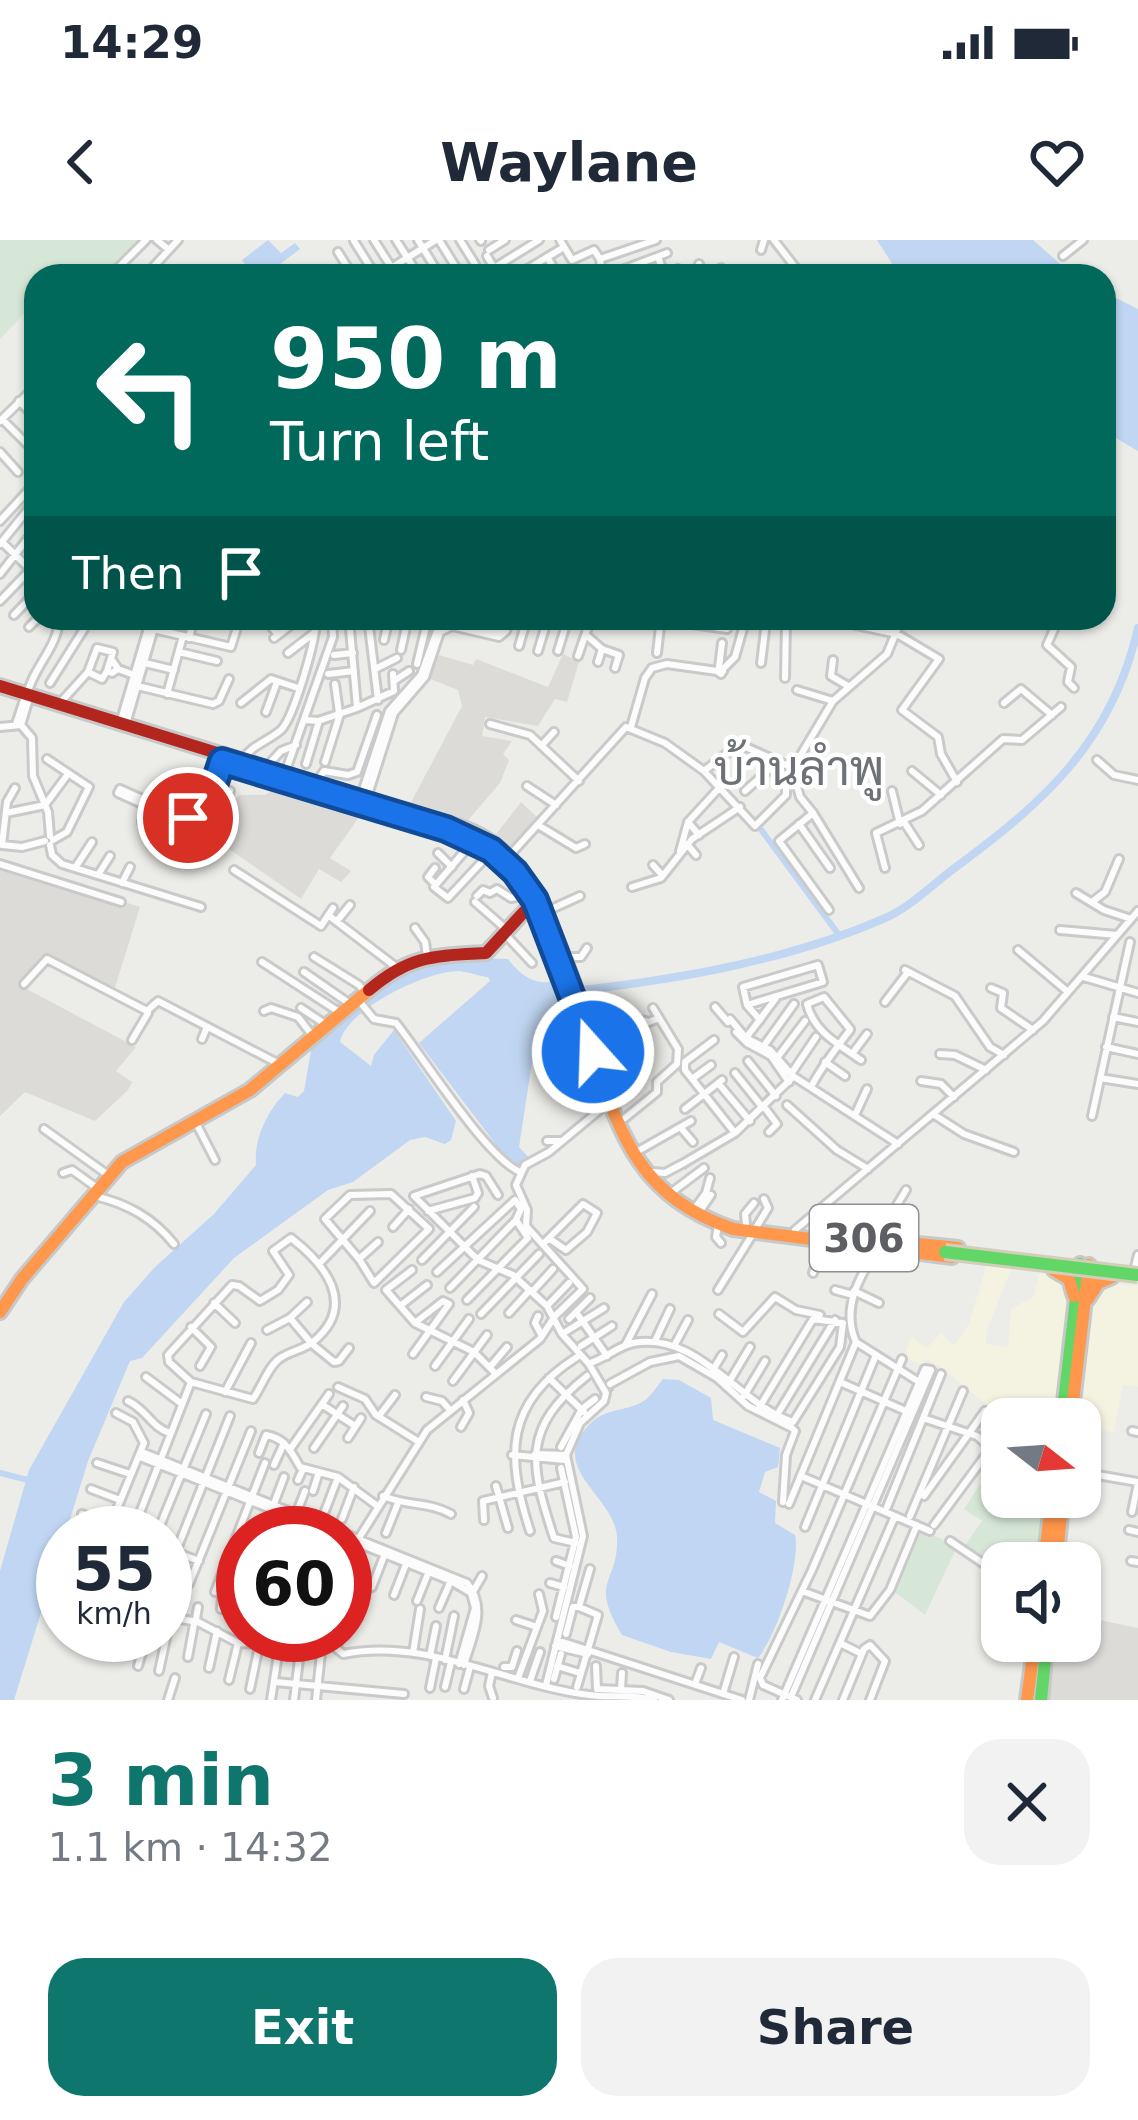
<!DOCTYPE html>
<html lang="en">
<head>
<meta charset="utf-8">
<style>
  :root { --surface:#fff; --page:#f2f2f3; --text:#1f2937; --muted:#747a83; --accent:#0f766e }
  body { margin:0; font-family:"DejaVu Sans",Sarabun,sans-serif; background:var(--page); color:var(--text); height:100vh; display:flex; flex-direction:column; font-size:45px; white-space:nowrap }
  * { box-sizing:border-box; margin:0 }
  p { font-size:39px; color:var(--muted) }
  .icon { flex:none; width:66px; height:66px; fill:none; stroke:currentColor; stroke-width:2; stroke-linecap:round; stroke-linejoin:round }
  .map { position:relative; height:1460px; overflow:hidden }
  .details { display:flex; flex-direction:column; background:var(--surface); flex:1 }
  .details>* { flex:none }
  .top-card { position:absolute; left:24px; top:24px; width:1092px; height:366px; border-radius:36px; box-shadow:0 3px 9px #0004; background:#00695c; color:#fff; overflow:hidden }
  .needle { width:78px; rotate:107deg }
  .buttons { position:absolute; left:981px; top:1158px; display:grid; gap:24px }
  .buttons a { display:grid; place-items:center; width:120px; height:120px; border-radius:24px; background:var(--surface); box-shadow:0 3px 9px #0004; font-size:60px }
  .speed { position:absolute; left:36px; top:1266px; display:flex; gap:24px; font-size:60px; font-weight:700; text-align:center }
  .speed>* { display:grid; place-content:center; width:156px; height:156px; border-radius:50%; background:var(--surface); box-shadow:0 3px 9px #0004; line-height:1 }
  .speed small { font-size:30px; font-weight:400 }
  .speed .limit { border:18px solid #d22; background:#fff; color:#111 }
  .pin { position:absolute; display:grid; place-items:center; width:102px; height:102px; color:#fff; margin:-51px; border:6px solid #fff; border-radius:50%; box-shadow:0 3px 12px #0007 }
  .me { position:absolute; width:132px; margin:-66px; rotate:340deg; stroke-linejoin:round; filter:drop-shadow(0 0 9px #0008) }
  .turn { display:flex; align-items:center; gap:42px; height:252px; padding:0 48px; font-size:54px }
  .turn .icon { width:156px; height:156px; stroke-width:2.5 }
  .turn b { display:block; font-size:84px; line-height:102px }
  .then { display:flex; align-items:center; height:114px; padding:0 48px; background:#0003; gap:24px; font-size:45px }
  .round { display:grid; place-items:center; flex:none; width:126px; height:126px; border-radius:36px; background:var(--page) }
  .overview { display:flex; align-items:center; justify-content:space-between; height:204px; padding:0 48px }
  h1 { font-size:72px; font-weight:800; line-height:90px; color:var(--accent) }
  .button { display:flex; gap:24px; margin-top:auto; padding:24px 48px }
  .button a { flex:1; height:138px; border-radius:36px; background:var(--accent); color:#fff; font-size:48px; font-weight:800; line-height:138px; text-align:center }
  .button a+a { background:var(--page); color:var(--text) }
  .status { display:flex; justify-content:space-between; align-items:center; height:84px; padding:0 60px; background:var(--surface); direction:ltr }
  .status svg { height:33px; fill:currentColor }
  header { display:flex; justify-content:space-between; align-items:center; height:156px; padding:0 48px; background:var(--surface); font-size:54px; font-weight:800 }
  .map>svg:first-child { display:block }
</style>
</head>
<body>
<div class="status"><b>14:29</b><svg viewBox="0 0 49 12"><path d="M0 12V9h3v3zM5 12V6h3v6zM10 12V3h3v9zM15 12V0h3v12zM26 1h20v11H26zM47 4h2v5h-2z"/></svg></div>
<header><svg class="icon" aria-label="back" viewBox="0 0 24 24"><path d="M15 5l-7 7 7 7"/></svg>Waylane<svg class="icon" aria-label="heart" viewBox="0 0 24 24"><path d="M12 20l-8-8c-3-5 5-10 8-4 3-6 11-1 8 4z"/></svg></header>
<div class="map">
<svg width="1138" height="1460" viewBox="0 0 1138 1460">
  <rect width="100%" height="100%" fill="#ecece8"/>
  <path fill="#f4f3e2" d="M987 1023 1012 1027 987 1090 986 1104 1008 1107 1011 1069 1033 1057 1040 1033 1063 1040 1072 1064 1058 1179H1004L940 1126 926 1119 922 1125 904 1117 911 1096 927 1108 941 1093 954 1106 969 1084Z
    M1107 1044 1138 1046V1147L1123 1145 1114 1192 1080 1189 1092 1064 1098 1050Z"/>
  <path fill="#dcdbd8" d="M563 414 579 422 567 462 555 459 538 486 485 477 482 496 512 501 503 514 509 520 500 543 463 586 408 568 462 466 458 450 428 438 439 415 473 425 476 419 548 447Z
    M280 545 362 573 330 618 351 631 341 642 319 629 301 659 209 595 239 555H265Z
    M521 562 538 578 507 614 491 601Z
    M0 622 140 667 113 754 41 718 19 745 136 807 116 831 132 842 128 850 95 881 25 852 0 876Z
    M1080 1376 1138 1388V1460H1049L1057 1401H1080Z"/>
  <path fill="#d7e7d7" d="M0 0H141L107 36H36V61L0 99Z
    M994 1223 1002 1230V1257H1048L1037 1323H1002V1333L964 1307 982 1281 964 1269Z
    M921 1291 942 1299 955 1311 925 1375 895 1352Z"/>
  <path fill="#c0d6f2" d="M268 0 281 13 295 3 300 9 264 36H254L242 20Z
    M877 0H1033L1074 36H900Z
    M1104 52 1138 69V211L1104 191Z
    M438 717 508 719C519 734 538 749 557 739L572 779 543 797V812L532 822 519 907 530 919 519 930 502 918 494 902 419 803 490 741 488 737C479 736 468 732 459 731 425 731 346 770 340 802L371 826 374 815 394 790 456 881 451 900 445 904 425 897 410 900 353 942 328 950 234 1018 142 1118 130 1121 88 1221 14 1460H0V1331L29 1230 124 1062 155 1027 214 974 256 925C254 898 267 872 285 853L298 857 304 851 313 799 361 766C376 739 410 726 438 717Z
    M663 1139 679 1140 711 1158 713 1180 780 1208 778 1227 765 1232 759 1252 776 1261 775 1283 795 1295C801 1323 777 1395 758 1418L719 1402 711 1419 671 1412 622 1395C588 1338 619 1345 617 1297 615 1255 542 1227 593 1181 608 1168 630 1171 645 1160 651 1156 658 1145 663 1139Z"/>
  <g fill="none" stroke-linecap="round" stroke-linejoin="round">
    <path stroke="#c0d6f2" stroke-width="6" d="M762 591 839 695
      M0 1233 32 1241"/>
    <path stroke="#c0d6f2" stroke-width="8" d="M554 753C664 742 783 723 885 678 909 668 931 646 952 630 1043 563 1112 503 1138 388"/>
    <path stroke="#c8c9c7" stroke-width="6" stroke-dasharray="6 3" stroke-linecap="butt" d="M684 927 686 926
      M610 1150 612 1148"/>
    <g stroke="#c9cac9" stroke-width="12">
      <path id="street" d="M157 0 169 10
        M374 0 397 36
        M396 0 419 36
        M418 0 440 36
        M439 0 460 34
        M460 0 475 24
        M480 0 481 1
        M560 0 572 20 594 10 600 19 602 36
        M774 0 802 36
        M354 1 376 36
        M489 10 505 0
        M761 10 764 0
        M338 12 353 36
        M487 16 494 28
        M1063 16 1083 0
        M547 17 558 35
        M658 17 662 28
        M600 19 656 0
        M640 23 645 35
        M699 24 702 36
        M721 28 723 36
        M678 29 679 36
        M591 30 593 36
        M571 34 572 36
        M660 34 661 36
        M110 36 146 0
        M145 36 178 0
        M320 36 328 30
        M378 36 436 0
        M481 36 539 0
        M516 36 564 7
        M606 36 667 13
        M19 161 36 178
        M2 179 36 213
        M0 181 36 146
        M0 212 18 232
        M0 281 36 242
        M2 302 36 335
        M0 304 30 267
        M0 334 36 288
        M0 361 30 330
        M14 375 36 352
        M134 378 150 383
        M368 378 378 460
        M480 378 478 384 493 388 500 378
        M747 378 797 383
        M1059 378 1047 405 1071 427 1068 442 1074 448
        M624 379V378
        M266 380 278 395
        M678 382 727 389
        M642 383 643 378
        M851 384 897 394 939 419 902 470 938 497 941 514 957 542
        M29 387 38 378
        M149 388 231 407 240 378
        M586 395 602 409 598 422
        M189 398 194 378
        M274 398 300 378
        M384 400 389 378
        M519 406 527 378
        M602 409 619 415 615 428
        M401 410 408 378
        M538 411 548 378
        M558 411 568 378
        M179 412 217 421
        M288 413 314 393
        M657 413 661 378
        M334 415 353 413
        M578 416 591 378
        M112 420 118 429 137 436
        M833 420 831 436 848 446
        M145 423 174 430
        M761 423 766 382
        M417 424 428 378
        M719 427 722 403
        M720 427 723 431 721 434 717 431Z
        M375 429 397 418
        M723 429 735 417 746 378
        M88 432 102 439 107 431 112 433 118 429
        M328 434 354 431
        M785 438 786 382
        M394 441 409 431
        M50 443 84 389 77 381
        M335 444 339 473
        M133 445 213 464 219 461 229 439
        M797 450 833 461
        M167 454 183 396
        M27 455C33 427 59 406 59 378
        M60 463 88 432 97 408 113 412 107 431
        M241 463 271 439 298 448
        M1004 463 1021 449 1052 475
        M359 467 394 451 393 434
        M266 472 277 442
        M306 480 318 481 357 468 349 378
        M120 483 151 378
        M16 484 24 460
        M126 484 157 378
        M490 484 530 495 579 541
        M21 485 28 462
        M0 487 21 485 32 498 33 536 48 572 50 596
        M631 487 645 438 652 428 667 424 717 431
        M542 505 554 492
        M47 519 89 547 67 592 53 600
        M242 520C253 504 267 502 281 490 294 477 317 397 316 378
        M1097 520 1114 535 1138 540
        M798 521 819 529
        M325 522 340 474
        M306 524 319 481
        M268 525 281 511 296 505
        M791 525 800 557 813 573 779 601 829 670
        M704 531 755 586 786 555V546L772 527 775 521
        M912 531 941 555
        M285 533 333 397 332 378
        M316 543 324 531 348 535 357 532 377 475
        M527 546 556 565
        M120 549 203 586
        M120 549 118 553 149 567
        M745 551 772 527
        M892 551 900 584
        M361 556 389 471 421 435 438 388 452 382 500 392
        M367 558 394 473 425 437 440 392 452 386 499 397 506 391 510 378
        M176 572 162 590 187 607 185 616 195 607V601
        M6 573 45 565 68 534
        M813 573 859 648
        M188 578 213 548 222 521
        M142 582 150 564
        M904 582 919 605
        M799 584 830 628
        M538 585 576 608 585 604
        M699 595 688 582 721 546
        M195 597 230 551
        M474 600 434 647 448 658 492 611
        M687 604 696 615
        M2 605 7 562 15 548
        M2 605 22 607 45 601
        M50 605 52 615 62 624 201 667
        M151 605 162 590
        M680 611 688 582
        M438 613 452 627
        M510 615 626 487 665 503 704 531 739 504 786 525 796 523 833 461 887 414 902 378
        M0 624 121 662
        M653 625 662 635
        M75 628 92 602
        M435 628 428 637 436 645
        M885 628 876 593 922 571 1003 499 1022 500 1061 467
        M234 630 321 686 333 668
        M98 635 110 616
        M122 643 130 627
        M632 647 661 638 692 599 740 567
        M1076 653 1104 670 1131 679
        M477 656 483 650 490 653 497 649 511 658 532 654
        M475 662 507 690
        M1092 662 1105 652 1119 619
        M547 671 580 656
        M328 675 396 727
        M337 681 350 665
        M415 688 425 702 427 716
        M1060 690 1117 695
        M504 693 532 723
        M1018 710 1068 752
        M314 717 359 745 365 753
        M567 717H581L587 708
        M262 722 339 772
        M905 730 955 756 990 807 1004 815
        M304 732 350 764
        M1084 737 1138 753
        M24 744 47 719 147 771 158 761 279 824
        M991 748 1003 753 1001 768 1033 790
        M359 761 374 779 396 783C423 817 485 916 520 932
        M885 762 908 732
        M747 765 823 742 818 725 743 747 747 765 760 780
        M715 767 728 782
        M301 768 325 784
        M264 771 271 768 298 777 312 795
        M1113 777 1138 782
        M637 779 649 782 659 778
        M730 779 746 798 770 810 793 836 898 904
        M736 792 747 803 771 816 789 842
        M746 798 776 758
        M202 799 207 787
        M132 800 148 773
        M714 800 685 822V830L735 893
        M763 807 794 764
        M1106 807 1138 814
        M852 814 867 794
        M940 814 955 815 986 830
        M608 815 618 841
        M777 818 805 781
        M748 821 776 856
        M825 822 845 836
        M556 829 566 830 591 817
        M614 830 631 820
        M735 833 763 868
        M791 834 816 797
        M1100 838 1138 844
        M692 839 711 825
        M921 841 941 844 954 857
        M718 843 750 881
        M572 845 596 830
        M812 845C823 825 836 808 850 790V789L824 757 807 764C814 792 838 804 861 820
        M612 846 639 826
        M616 856 640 838
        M578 860 601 845
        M787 865 837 910 868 929
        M765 868 777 884 769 892
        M685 869 722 840
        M856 873 867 849
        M933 874 964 894 1014 912
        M1092 876 1130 702
        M625 878 657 852V842L677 824 678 809 653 768
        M196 883 215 920
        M681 888 693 902
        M44 889 108 935
        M547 901H560
        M638 911 691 881
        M684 923 735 893 793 837
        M653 932 665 933 682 924
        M63 933 72 930 97 948
        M672 952 704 928
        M391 954 429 989 374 1043 359 1019 325 979 350 955Z
        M498 955 486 936 480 934 414 956 478 1020 513 1035 547 1066 562 1094 589 1124 606 1153 604 1161 580 1183 566 1215 583 1296 546 1445
        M95 956C128 964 153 978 174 1004
        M695 968 706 953 710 938
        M428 971 475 958 478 953 472 936
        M700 971 711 955
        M746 985 745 974 754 963
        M718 986 716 997 721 1003
        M757 986 768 968 764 959
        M393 987 409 969
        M795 990 1043 781 1138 671
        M291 998C326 1025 357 1065 314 1101 304 1110 289 1111 279 1119 268 1127 261 1148 253 1159L191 1142 169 1122 168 1115 232 1045 239 1046 260 1061 278 1050 289 1035 273 1011Z
        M886 1000 894 970 906 950
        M544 1003 583 964 597 973 587 992 566 1010 550 999
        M359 1019 378 1002
        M422 1020 474 967
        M319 1024 370 971
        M412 1030 386 1050 415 1083 474 1112 496 1134
        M1134 1031 1138 1015
        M437 1032 515 960 521 969 516 980 450 1048
        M813 1033 822 1004
        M718 1050 754 992
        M835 1050 853 1055
        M854 1051 879 1063
        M532 1052 553 1029
        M467 1060 528 998 516 980
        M214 1063 235 1083
        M400 1066 427 1045
        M547 1066 569 1043
        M576 1072 607 1116
        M509 1073 530 1050
        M481 1074 539 1014
        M719 1074 743 1092 775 1057 796 1070 820 1075
        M538 1076 535 1083 542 1096
        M290 1078 312 1104 334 1122 339 1121 349 1108
        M569 1079 590 1058
        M191 1087 211 1107 200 1126
        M267 1090 290 1078 307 1062
        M562 1094 604 1068
        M655 1101 670 1069
        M856 1102 919 1142
        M626 1104 652 1054
        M581 1106 612 1086
        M674 1106 688 1080
        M413 1114 449 1064 443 1061 416 1082
        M590 1123C605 1119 618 1106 633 1103 698 1091 738 1164 793 1182L840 1107 843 1083 813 1079 759 1168
        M435 1126 469 1079
        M490 1127 507 1107
        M713 1130 722 1115
        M146 1137 182 1164
        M549 1138 584 1172
        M453 1141 487 1095
        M729 1142 750 1107
        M840 1142 908 1172
        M610 1144 650 1122 679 1116 717 1138 748 1166 792 1188 795 1191 786 1215 783 1262
        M338 1147 365 1159 376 1175 419 1202
        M225 1152 251 1103
        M744 1156 765 1121
        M426 1157 442 1161 450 1170
        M128 1161C146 1169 152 1188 170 1193
        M323 1165 355 1186
        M777 1175 835 1080
        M379 1176 395 1155
        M923 1178 977 1196 1002 1218
        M461 1187 469 1173 463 1160
        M1132 1191 1138 1192
        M348 1198 361 1178
        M561 1207 582 1169 595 1159
        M291 1208 329 1154
        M314 1208 343 1166
        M142 1212 467 1343C488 1368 472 1397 464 1425
        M259 1213 266 1195C285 1198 291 1211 300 1227L338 1237 376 1265
        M991 1213 1002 1224
        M535 1214 566 1215
        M512 1215 565 1220
        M140 1217 331 1293
        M97 1223 130 1234
        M274 1225 284 1203
        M1080 1232 1138 1242
        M801 1236 930 1291
        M298 1240 303 1229
        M496 1246 508 1288
        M91 1249 120 1260
        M313 1251 318 1235
        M383 1256C410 1267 427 1261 451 1274
        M924 1256 985 1171
        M789 1264 856 1102C841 1069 859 1038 876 1010
        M887 1267 941 1134
        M325 1271 338 1237
        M1132 1272 1138 1243
        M82 1274 131 1293
        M910 1276 963 1151
        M342 1279 354 1247
        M484 1280 483 1261 565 1242
        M934 1285 1002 1193
        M805 1287 876 1115
        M1129 1290 1138 1292
        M530 1291C506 1217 504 1163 577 1117
        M107 1293 144 1203 133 1182 116 1173
        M132 1293 191 1142
        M157 1293 206 1174
        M263 1293 284 1237
        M289 1293 305 1251
        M386 1293 398 1263
        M345 1298 451 1341 471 1353 475 1368 459 1424
        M950 1301 1002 1336
        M576 1303 554 1298C530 1225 521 1188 587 1136
        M175 1312 199 1321
        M556 1321 570 1326
        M1131 1321 1138 1322
        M165 1339 230 1176
        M550 1343 564 1347
        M189 1344 251 1191
        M223 1347 221 1369 240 1371 243 1351
        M345 1347 352 1309 427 1190 540 1099 555 1076 583 1049 526 986 527 970 516 945 525 925 549 912 608 863
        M372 1347 386 1311
        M474 1350 482 1336
        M802 1351 870 1376 890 1350 917 1285
        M215 1352 265 1223
        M394 1355 408 1319
        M417 1361 429 1331
        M439 1368 452 1338
        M165 1376 192 1381
        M556 1377 576 1297 561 1228
        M196 1379 198 1367
        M516 1380 537 1387
        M198 1382 238 1403 259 1404 267 1395
        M566 1394 573 1367H579
        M309 1395 336 1405
        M338 1395 337 1409 343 1414C427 1397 507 1445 589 1455 611 1458 632 1454 654 1460
        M557 1400 742 1460
        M840 1403 862 1414
        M131 1406 143 1409
        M555 1406 588 1414
        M413 1413 420 1369
        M430 1416 436 1386
        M188 1417 194 1384
        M445 1420 454 1376
        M138 1426 147 1395
        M557 1426 580 1433
        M596 1426 597 1449 643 1451 669 1460
        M504 1427H512L517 1411
        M209 1428 217 1391
        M159 1431 174 1362
        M492 1432 489 1446 493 1458
        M518 1438 543 1371 539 1354
        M554 1439 561 1414
        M229 1440 238 1403
        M530 1441 540 1412
        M275 1442 404 1454
        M695 1444 701 1428
        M445 1447 451 1422
        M577 1447 598 1375 579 1367 590 1329
        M430 1448 436 1418
        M250 1449 259 1406
        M464 1449 470 1427
        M621 1450 622 1433
        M723 1454 734 1417
        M791 1457 931 1130
        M168 1460 175 1438
        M271 1460 281 1395
        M294 1460 302 1395
        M316 1460 323 1395
        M749 1460 758 1424
        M782 1460 925 1129 931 1130
        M797 1460 763 1445 760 1438 812 1330 902 1119
        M815 1460 895 1276
        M843 1460 864 1409 870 1405 885 1421 870 1460"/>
    </g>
    <g stroke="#c7c8c8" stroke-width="18">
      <path id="fast" d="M418 575C436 581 456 584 473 592 524 615 546 671 565 720
        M593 812 584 810 578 796 586 789 595 790
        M1062 1179 1080 1024
        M1041 1460 1047 1401"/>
    </g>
    <g stroke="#c7c8c8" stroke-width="18">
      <path id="slow" d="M589 803C620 893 636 955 733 989L952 1017
        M888 1001 958 1008
        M1054 1030 1069 1039 1074 1056
        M1088 1059 1098 1043 1112 1037
        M0 1072 22 1039 122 922 250 850 369 750
        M1071 1179 1089 1025
        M1044 1323 1052 1257
        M1056 1323 1063 1257
        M1027 1460 1035 1401"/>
    </g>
    <g stroke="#c7c8c8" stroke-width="18">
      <path id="jam" d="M0 446 418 575
        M369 750C410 715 434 716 486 713L535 660"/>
    </g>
    <use href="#street" stroke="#fcfcfc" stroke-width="6"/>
    <use href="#fast" stroke="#63d668" stroke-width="12"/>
    <use href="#slow" stroke="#ff974d" stroke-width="12"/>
    <use href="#jam" stroke="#b3261e" stroke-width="12"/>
    <g stroke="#d2ceb8" stroke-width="18" stroke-linecap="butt">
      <path id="fast-bridge" d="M945 1012 1138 1035"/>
    </g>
    <g stroke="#d2ceb8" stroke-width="18" stroke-linecap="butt">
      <path id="slow-bridge" d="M565 720 595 801"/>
    </g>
    <use href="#fast-bridge" stroke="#63d668" stroke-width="12"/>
    <use href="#slow-bridge" stroke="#ff974d" stroke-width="12"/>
  </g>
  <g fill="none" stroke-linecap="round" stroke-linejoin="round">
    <g stroke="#114b97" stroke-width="30">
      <path id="route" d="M188 578 213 548 222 521 446 589 491 610 515 632 535 660 593 812"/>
    </g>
    <use href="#route" stroke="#1a73e8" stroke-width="21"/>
  </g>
  <g text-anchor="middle" stroke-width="9" stroke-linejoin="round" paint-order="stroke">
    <rect fill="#fff" stroke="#8e8f92" stroke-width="3" x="810" y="965" width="108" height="66" rx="9"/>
    <g font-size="39" font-weight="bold" fill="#5d5f64">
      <text x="864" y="1012">306</text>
    </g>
    <g font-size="48" fill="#6e7176" stroke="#fff">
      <text x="799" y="545">บ้านลำพู</text>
    </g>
  </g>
</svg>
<div class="buttons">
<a><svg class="needle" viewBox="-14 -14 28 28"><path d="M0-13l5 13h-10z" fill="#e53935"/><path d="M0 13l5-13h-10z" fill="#747a83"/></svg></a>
<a><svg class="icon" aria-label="sound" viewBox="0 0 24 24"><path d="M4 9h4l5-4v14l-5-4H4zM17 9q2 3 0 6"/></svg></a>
</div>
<div class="speed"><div>55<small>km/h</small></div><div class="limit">60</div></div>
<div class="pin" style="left:188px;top:578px;background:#d93025"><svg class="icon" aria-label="arrive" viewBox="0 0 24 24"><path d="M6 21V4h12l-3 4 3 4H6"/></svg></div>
<svg class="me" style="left:593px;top:812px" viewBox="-20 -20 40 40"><circle r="17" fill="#1a73e8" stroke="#fff" stroke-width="3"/><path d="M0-11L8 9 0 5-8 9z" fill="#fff"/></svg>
<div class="top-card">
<div class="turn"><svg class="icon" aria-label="left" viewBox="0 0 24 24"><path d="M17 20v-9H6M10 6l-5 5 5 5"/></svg><div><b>950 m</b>Turn left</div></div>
<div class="then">Then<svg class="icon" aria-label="arrive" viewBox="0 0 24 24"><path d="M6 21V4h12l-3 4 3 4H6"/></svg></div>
</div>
</div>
<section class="details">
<div class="overview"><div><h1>3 min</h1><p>1.1 km · 14:32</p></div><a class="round"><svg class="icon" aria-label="close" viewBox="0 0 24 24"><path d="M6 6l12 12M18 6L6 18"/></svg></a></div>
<div class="button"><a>Exit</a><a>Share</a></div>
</section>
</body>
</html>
